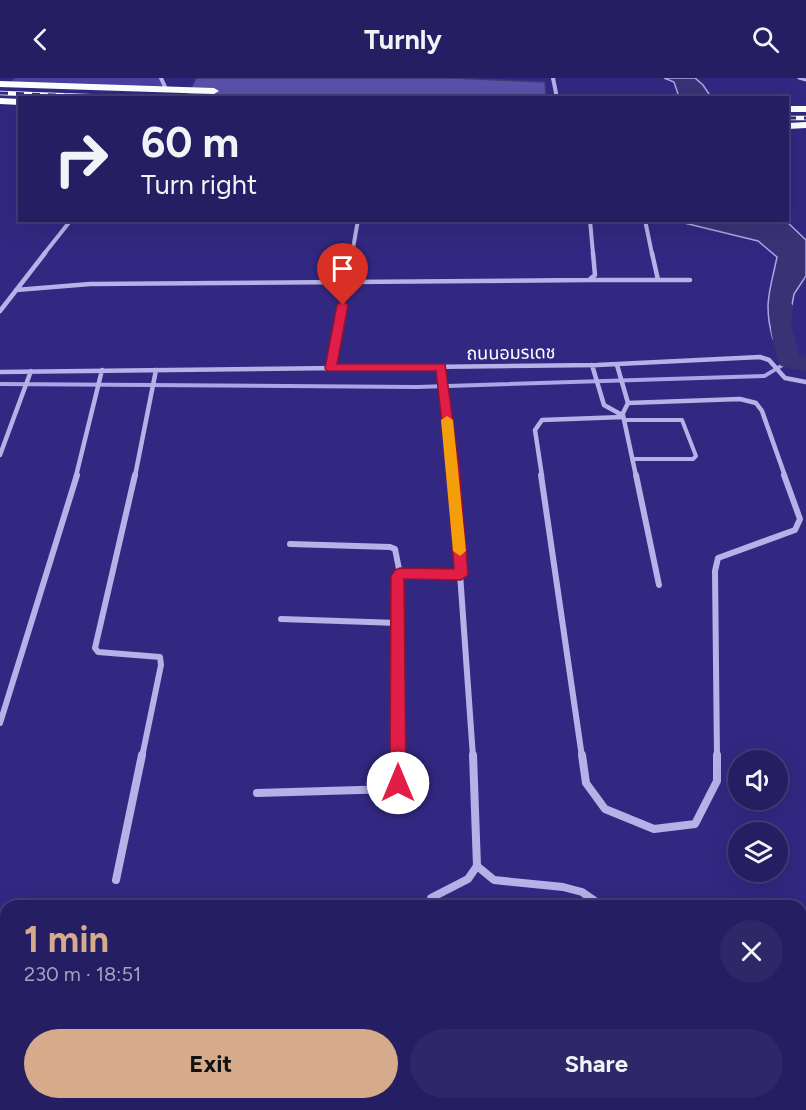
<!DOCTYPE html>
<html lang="en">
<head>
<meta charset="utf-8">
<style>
  :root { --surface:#261e62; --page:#2e2768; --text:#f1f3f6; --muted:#a4a2be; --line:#423c77; --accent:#d6ab8b }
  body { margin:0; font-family:Figtree,"Noto Sans Thai",sans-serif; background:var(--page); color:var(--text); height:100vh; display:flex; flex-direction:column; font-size:22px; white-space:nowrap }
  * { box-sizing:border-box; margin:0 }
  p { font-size:20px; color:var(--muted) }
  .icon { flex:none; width:33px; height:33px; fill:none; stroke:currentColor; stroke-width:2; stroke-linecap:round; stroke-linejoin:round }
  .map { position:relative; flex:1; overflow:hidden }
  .sheet { position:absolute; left:0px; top:822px; width:807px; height:210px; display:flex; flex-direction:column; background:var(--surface); border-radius:18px 18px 0 0; box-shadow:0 6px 24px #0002,0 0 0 2px var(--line) }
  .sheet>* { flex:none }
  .guide { position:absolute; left:18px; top:18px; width:771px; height:126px; border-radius:0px; box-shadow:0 6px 24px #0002,0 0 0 2px var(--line); background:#261e62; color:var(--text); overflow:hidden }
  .tools { position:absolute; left:728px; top:672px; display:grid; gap:12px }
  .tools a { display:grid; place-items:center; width:60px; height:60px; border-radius:50%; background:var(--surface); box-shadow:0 6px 24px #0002,0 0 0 2px var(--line); font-size:30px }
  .pin { position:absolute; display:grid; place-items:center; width:51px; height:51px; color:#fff; margin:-62px -26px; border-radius:50% 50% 50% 0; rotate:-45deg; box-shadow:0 0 6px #0007 }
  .pin .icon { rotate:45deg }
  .me { position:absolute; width:66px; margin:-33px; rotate:0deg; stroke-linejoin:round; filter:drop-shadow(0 0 4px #0008) }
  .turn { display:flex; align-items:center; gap:21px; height:126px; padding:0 24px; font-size:27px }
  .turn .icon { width:78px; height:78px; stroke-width:2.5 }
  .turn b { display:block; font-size:42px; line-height:51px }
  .round { display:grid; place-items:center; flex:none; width:63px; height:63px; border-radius:32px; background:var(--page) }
  .summary { display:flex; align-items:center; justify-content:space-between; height:102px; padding:0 24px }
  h1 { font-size:36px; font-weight:700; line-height:45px; color:var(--accent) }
  .button { display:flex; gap:12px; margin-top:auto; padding:12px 24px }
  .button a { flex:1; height:69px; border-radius:36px; background:var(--accent); color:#111; font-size:24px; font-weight:700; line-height:69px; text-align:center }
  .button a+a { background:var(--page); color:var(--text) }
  header { display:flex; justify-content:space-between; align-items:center; height:78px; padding:0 24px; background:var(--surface); font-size:27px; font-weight:700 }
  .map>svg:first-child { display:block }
</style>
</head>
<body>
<header><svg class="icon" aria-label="back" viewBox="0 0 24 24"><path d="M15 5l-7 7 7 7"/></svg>Turnly<svg class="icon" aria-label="search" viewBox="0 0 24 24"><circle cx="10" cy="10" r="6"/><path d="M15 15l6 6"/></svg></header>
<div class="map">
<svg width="806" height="1032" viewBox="0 0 806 1032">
  <rect width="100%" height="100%" fill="#322882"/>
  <path fill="#4940a0" d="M15 0H160L166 11 9 6Z"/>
  <path fill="#3b3276" stroke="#aba6e7" stroke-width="1.5" d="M664 0H695L703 7 711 19H679L674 4Z
    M676 143H786L806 162V198L794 216 785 265 773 261C763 226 770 213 777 179L758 163Z"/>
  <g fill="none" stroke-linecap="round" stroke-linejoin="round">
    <path fill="#aba6e7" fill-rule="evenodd" d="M789 281 791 282V284L765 300 417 311 0 308V304L417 307 764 296Z"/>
    <path fill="#3b3276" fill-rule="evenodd" d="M783 221 790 223 793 228 791 246 799 277 806 279V293L781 288 778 283C774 265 765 240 776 223Z"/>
  </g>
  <path fill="#5a51aa" stroke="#3f3977" stroke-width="1.5" d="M196 0H452L545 4 546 20 187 19Z"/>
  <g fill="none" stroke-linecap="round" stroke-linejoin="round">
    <path stroke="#b6b1e6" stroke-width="3" d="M799 0 806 2"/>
    <path stroke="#b6b1e6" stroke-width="4" d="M624 342H682L696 378 693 381H632"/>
    <path stroke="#b6b1e6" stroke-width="4" d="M161 0 166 11
      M553 0 557 20
      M590 142 593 176
      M645 142 652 176
      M44 176 71 142
      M352 176 358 142"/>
    <path stroke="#b6b1e6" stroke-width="4.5" d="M652 175 658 202
      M590 202H690
      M16 212 90 206 589 202 595 197 593 175
      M0 233 45 175
      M592 287 604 327 622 337 628 325 617 287
      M441 289 453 398
      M331 290 352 175
      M0 294 597 287 760 279 769 282 785 300 806 304
      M628 325 740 321 756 325 762 333 785 398
      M623 337 636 398
      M0 377 31 293
      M76 398 102 292
      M135 398 156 292
      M542 398 535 352 542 342 623 339"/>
    <path stroke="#b6b1e6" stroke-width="6" d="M135 397 95 570 98 574 160 579 161 587 142 679
      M453 397 473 679
      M541 397 582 679
      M636 397 659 507
      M290 466 390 469 395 471 400 496
      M281 541 398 545
      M0 645 77 397
      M399 679 398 498 400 496 461 497
      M717 679 715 493 718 480 795 452 800 441 784 397"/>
    <path stroke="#b6b1e6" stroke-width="8" d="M582 677 586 705 605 731 654 751 695 746 717 703V677
      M257 715 394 711 399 699V677
      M477 788 494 802 563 809 582 814 595 823 596 828
      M116 802 142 677
      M430 828 431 820 468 801 477 788 473 677
      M801 960 806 959
      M426 1026V1032
      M722 1026 725 1032
      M44 1032 46 1026
      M567 1032 568 1026"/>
    <path fill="#fff" fill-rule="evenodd" d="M0 3 214 10 219 13 214 16 0 9Z
      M0 20 20 21V27L0 26Z
      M788 28H806V34H788Z
      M806 44V50L788 51V45Z"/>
    <g stroke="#fff" stroke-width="4.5">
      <path id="rail" d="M0 15 142 20
        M788 40H806"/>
    </g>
    <use href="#rail" stroke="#322882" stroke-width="3" stroke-dasharray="8" stroke-linecap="butt"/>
  </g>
  <path fill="#e11d48" stroke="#92132f" stroke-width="1.5" d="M343 223 348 227 337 286H445L459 388 468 497 461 502 404 501 406 705 404 711 398 713 393 711 390 705 391 498 395 492 400 490 454 491 447 388 436 293H327L325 290 337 227Z"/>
  <path fill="#f59e0b" d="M447 338 453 342 466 473 460 478 453 473 441 342Z"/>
  <g text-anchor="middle" stroke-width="6" stroke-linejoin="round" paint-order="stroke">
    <g font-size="18" fill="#fff" stroke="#322882">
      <text transform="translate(511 275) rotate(-1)" y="6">ถนนอมรเดช</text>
    </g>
  </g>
</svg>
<div class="tools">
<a><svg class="icon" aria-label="sound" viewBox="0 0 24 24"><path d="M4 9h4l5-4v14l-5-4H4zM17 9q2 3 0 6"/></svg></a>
<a><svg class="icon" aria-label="layers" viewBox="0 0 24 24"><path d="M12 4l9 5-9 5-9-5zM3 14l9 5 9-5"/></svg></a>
</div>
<div class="pin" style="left:343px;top:227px;background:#d93025"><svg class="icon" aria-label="arrive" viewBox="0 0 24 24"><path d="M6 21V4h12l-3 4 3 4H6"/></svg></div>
<svg class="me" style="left:398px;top:705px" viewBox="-20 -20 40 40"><circle r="19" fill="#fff"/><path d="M0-13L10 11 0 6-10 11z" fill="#e11d48"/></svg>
<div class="guide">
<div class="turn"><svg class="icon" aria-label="right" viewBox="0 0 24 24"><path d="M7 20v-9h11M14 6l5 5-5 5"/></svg><div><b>60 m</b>Turn right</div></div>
</div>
<section class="sheet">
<div class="summary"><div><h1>1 min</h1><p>230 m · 18:51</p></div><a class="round"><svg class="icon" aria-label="close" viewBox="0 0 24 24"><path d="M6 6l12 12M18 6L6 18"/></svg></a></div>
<div class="button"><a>Exit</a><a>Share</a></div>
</section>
</div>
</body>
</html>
